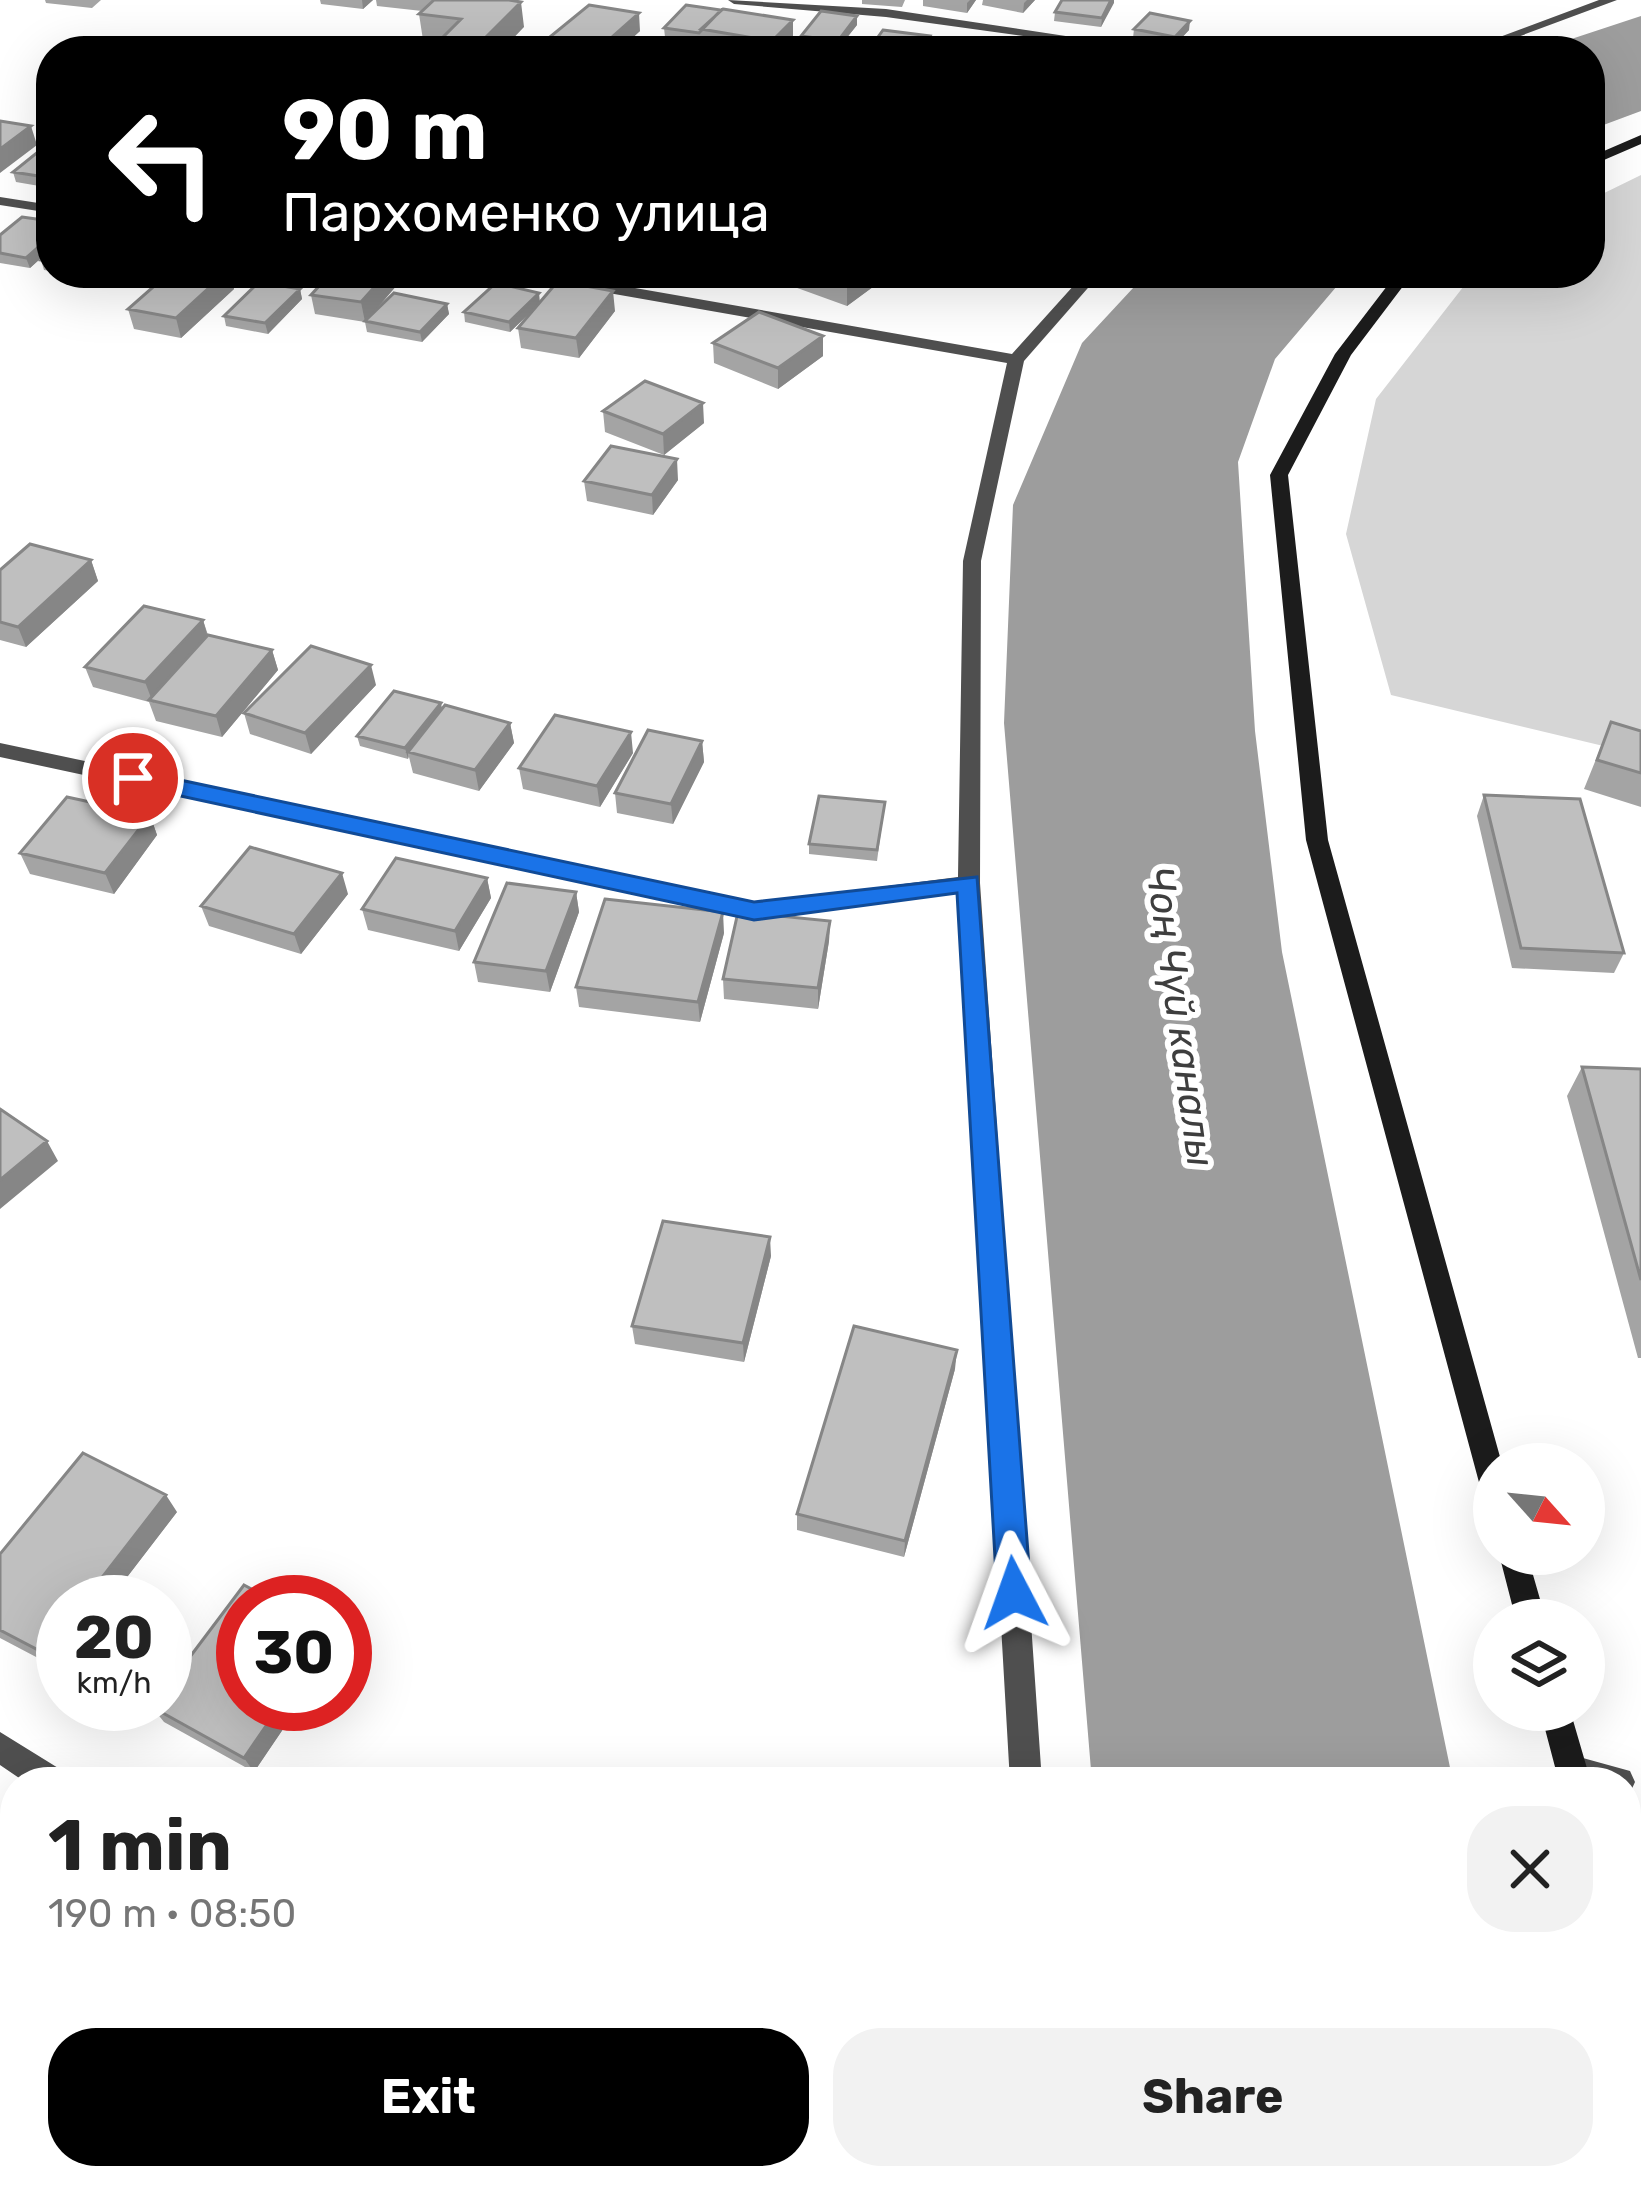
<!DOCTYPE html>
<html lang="en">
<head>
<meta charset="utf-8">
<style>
  :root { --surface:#fff; --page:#f2f2f2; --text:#222; --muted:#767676; --accent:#000 }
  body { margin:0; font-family:Rubik,sans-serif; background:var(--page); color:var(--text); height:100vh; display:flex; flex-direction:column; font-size:45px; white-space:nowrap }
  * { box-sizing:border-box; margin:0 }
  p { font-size:39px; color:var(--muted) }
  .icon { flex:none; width:66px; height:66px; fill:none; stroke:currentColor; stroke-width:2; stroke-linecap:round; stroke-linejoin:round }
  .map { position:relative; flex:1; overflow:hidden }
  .details { position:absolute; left:0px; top:1767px; width:1641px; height:423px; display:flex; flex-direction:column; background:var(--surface); border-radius:48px 48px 0 0; box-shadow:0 12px 48px #0002 }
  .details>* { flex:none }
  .banner { position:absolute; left:36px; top:36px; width:1569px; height:252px; border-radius:48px; box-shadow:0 12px 48px #0002; background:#000; color:#fff; overflow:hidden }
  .needle { width:78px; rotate:117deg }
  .buttons { position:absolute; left:1473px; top:1443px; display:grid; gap:24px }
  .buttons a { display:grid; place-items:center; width:132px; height:132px; border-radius:50%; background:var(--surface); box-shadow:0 12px 48px #0002; font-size:60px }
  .speed { position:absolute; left:36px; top:1575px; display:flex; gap:24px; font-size:60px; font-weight:700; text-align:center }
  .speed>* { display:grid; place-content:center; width:156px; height:156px; border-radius:50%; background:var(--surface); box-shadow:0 12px 48px #0002; line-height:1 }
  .speed small { font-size:30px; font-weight:400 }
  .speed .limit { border:18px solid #d22; background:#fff; color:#111 }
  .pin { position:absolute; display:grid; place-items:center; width:102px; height:102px; color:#fff; margin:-51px; border:6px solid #fff; border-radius:50%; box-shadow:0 3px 12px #0007 }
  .me { position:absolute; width:132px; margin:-66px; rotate:356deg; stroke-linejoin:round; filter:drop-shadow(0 0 9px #0008) }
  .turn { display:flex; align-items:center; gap:42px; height:252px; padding:0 48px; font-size:54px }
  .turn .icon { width:156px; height:156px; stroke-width:2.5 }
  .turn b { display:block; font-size:84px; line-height:102px }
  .round { display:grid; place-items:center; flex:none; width:126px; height:126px; border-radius:48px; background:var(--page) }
  .summary { display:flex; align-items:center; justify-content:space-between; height:204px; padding:0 48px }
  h1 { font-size:72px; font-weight:700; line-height:90px }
  .button { display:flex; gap:24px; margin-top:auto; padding:24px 48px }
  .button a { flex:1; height:138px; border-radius:48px; background:var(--accent); color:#fff; font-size:48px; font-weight:700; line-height:138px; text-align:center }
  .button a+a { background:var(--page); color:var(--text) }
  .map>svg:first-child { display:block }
</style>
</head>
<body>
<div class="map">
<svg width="1641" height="2188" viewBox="0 0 1641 2188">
  <rect width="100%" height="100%" fill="#fff"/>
  <path fill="#d6d6d6" d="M1641 175V755L1391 695 1346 534 1376 399 1474 273H1590V200Z"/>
  <path fill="#9d9d9d" d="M1641 16V111L1590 130V51H1535Z
    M1147 273H1348L1275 359 1238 462 1255 731 1282 952 1453 1782H1092L1004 723 1013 505 1082 343Z
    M1125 2175H1530L1532 2188H1126Z"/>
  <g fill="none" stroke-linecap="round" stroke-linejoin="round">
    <path fill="#4f4f4f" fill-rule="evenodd" d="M1572 1755 1630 1771 1635 1782 1630 1793 1626 1795V1782H1561L1556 1771 1561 1760Z"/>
    <path fill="#4f4f4f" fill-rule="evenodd" d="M728 0 886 9 1165 51H1131L886 17 734 4Z
      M1599 0H1617L1480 51H1462Z
      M0 197 51 205V213L0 205Z
      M515 273H549L1012 354 1085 273H1101L1024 361 981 561 980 883 1042 1782H1010L959 892 754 919 0 757V743L754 903 958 877 963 561 1007 363 523 278Z
      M0 1732 63 1771 68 1782H25L0 1765Z
      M824 2175H952L958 2188H831Z
      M1033 2175H1069L1070 2188H1034Z"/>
    <path fill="#1c1c1c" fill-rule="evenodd" d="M1641 135V144L1590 166V157Z
      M1397 273H1413L1351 355 1288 475 1328 840 1502 1464H1494V1499L1484 1495 1480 1486 1306 840 1270 475 1335 354Z
      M1499 1554H1527L1546 1620H1516Z
      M1540 1710H1570L1591 1782H1559Z
      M1626 1858 1641 1862V1894L1626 1890Z"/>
  </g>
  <path fill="#a4a4a4" d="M45 0H101L92 8 46 3Z
    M320 0H373L363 9 321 4Z
    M376 0H509L524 27 438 42 423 40 419 14 422 11 377 6Z
    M862 0H905L902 7 862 4Z
    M923 0H976L967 13 923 6Z
    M983 0H1035L1023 13 982 5Z
    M1062 0H1114L1101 27 1054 21 1055 12Z
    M793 20V38L781 51H722L702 48V40L700 42 665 37 664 28Z
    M857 25 837 50 801 45V36Z
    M1134 29 1189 30 1174 46 1133 38Z
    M640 31 618 51H553L551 36Z
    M51 148V188L16 182 13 172Z
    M51 221V249L30 268 0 263V235Z
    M51 251V271L44 270 41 260Z
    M61 273H95L90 277Z
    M112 273H230L234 289 181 338 134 329 128 309 157 283Z
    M331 273H395L397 285 369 318 447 304 449 314 422 342 367 332 365 322 315 314 311 295Z
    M756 273H881V281L847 306Z
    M300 289 302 299 268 334 226 326 224 316Z
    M540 302 615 311 579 358 521 348 518 328 534 309 510 332 465 322 464 312Z
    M713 343 823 356 778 389 714 363Z
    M603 411 704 423 664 455 605 432Z
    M678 480 653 515 587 501 584 481Z
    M91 560 98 581 26 647 0 640V570Z
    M203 620 208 635 272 650 278 670 222 737 156 721 149 702 93 687 85 667Z
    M376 685 311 754 250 734 244 713Z
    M442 709 510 723 514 743 479 791 413 773 409 757 408 759 360 746 357 736Z
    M1611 722 1641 731V807L1584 789Z
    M702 741 704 762 673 824 617 813 615 793Z
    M633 753 600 807 523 789 519 768Z
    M1484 795 1624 953 1614 973 1512 968 1477 816Z
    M885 802 877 861 809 854V844Z
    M150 815 157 835 114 894 30 874 20 853Z
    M487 878 491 898 459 951 368 930 362 909Z
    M576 892 579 912 550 992 478 982 474 962Z
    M348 894 301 954 209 926 201 906Z
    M830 921 829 941 818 1009 724 999 723 979Z
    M724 933 700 1022 579 1007 576 987Z
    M1582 1067 1641 1069V1358H1638L1567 1096Z
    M771 1256 744 1362 635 1344 632 1326Z
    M955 1369 904 1557 797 1530V1514Z
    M177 1512 57 1668 0 1638V1554Z
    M243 1704H300L254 1772 164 1722 152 1707Z"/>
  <path fill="#868686" d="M362 0H373L363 9Z
    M970 0H976L967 13V3Z
    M1027 0H1035L1023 13 1024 3Z
    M1111 0H1114V3L1101 27 1102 18Z
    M521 2 524 27 501 51H472Z
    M639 13 640 31 618 51H603V45Z
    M857 16V25L837 50 838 41Z
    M793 20V38L781 51H772V41Z
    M1190 21 1189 30 1174 46 1175 37Z
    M930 36V45L926 51H920Z
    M31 126 37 145 0 173V149Z
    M51 236V249L30 268 26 258Z
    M225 273H230L234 289 181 338 176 318Z
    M387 273H395L397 285 365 322 361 302Z
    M865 273H881V281L847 306V286Z
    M300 289 302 299 268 334 265 323Z
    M613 291 615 311 579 358 576 338Z
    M539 293 540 303 510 332 509 322Z
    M447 304 449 314 422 342 420 332Z
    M823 336V356L778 389V368Z
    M703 403 704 423 664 455 663 434Z
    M677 459 678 480 653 515 652 495Z
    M91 560 98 581 26 647 18 627Z
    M203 620 209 641 153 703 145 682Z
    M272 650 278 670 222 737 216 716Z
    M371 665 376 685 311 754 305 733Z
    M441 703 443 714 408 752V759L405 748Z
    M510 723 514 743 479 791 475 770Z
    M631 732 633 753 600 807 597 786Z
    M702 741 704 762 673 824 671 804Z
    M150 815 157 835 114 894 105 873Z
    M342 873 348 894 301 954 294 934Z
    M487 878 491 898 459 951 455 931Z
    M576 892 579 912 550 992 546 971Z
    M723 912 724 933 700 1022 698 1002Z
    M830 921 829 941 818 1009V988Z
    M47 1141 58 1161 0 1209V1180Z
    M770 1237 771 1256 744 1362 743 1343Z
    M957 1350 955 1369 904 1557 905 1541Z
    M166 1495 177 1512 108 1602H83Z
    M63 1628V1660L57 1668 44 1653Z
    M281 1704H300L254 1772 244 1758Z
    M15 2042V2070L13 2072 0 2064V2060Z
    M154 2175H172L164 2188H157L149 2183Z
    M450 2175H462L455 2188H444Z"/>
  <path fill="#bfbfbf" stroke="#868686" stroke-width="3" d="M434 0H509L521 2 472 51H429L461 19 419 14Z
    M1062 0H1111L1102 18 1055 12Z
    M589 5 639 13 603 45 551 36Z
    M686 5 721 10 699 33 664 28Z
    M723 9 793 20 772 41 701 29Z
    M821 11 857 16 838 41 801 36Z
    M1150 13 1190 21 1175 37 1134 29Z
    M883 30 930 36 920 51H868Z
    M0 121 31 126 0 149Z
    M44 147 51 148V178L13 172Z
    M22 217 51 221V236L26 258 0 253V235Z
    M51 251V262L41 260Z
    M169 273H225L176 318 128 309Z
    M331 273H387L361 302 311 295Z
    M810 273H865L847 286Z
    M558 281 613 291 576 338 518 328Z
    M259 282 300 289 265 323 224 316Z
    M496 283 539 293 509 322 464 312Z
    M394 293 447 304 420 332 365 321Z
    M759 312 823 336 778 368 713 343Z
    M645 381 703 403 663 434 603 411Z
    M611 446 677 459 652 495 584 481Z
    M30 544 91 560 18 627 0 622V570Z
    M144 606 203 620 145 682 85 667Z
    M208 635 272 650 216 716 149 700Z
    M311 646 371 665 305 733 244 713Z
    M394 691 441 703 405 748 357 736Z
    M445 705 510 723 475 770 408 752Z
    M555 715 631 732 597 786 519 768Z
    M1611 722 1641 731V773L1597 760Z
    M648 730 702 741 671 804 615 793Z
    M1484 795 1580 799 1624 953 1521 948Z
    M819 796 885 802 877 850 809 844Z
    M67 797 150 815 105 873 20 853Z
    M250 847 342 873 294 934 201 906Z
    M396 858 487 878 455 931 362 909Z
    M507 883 576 892 546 971 474 962Z
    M605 899 723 912 698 1002 576 987Z
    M738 912 830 921 818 988 723 979Z
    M1582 1067 1641 1069V1280Z
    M0 1109 47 1141 0 1180Z
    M663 1221 770 1237 743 1343 632 1326Z
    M854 1326 957 1350 905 1541 797 1514Z
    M83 1453 166 1495 83 1602H63V1628L44 1653 0 1630V1554Z
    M244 1585 275 1602H243V1704H281L244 1758 152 1707 155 1704H165V1690Z
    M15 1874V2042L0 2060V1891Z
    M138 2175H154L149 2183Z
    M275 2175H450L444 2188H268Z"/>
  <path fill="#1a73e8" stroke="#114b97" stroke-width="3" d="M133 770 754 902 977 877 1031 1593 1026 1604 1014 1608 1002 1604 997 1593 957 893 754 920 125 784V773Z"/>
  <g text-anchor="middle" stroke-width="12" stroke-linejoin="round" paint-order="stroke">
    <g font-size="39" font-style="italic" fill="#3e3e3e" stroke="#fff">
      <text transform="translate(1181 1016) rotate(82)" y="14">Чоң Чүй каналы</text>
    </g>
  </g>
</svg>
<div class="buttons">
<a><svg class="needle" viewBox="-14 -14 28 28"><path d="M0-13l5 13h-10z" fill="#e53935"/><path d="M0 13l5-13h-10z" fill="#767676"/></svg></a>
<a><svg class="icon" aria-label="layers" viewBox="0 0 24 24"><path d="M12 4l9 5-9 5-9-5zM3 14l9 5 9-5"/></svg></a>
</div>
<div class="speed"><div>20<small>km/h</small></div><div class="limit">30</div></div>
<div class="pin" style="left:133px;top:778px;background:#d93025"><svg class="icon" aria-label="arrive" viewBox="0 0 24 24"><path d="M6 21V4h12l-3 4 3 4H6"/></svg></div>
<svg class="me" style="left:1014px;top:1593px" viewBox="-20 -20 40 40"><path d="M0-17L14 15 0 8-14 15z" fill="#1a73e8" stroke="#fff" stroke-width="4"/></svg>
<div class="banner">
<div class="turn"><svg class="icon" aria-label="left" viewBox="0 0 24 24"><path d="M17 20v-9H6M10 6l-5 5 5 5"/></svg><div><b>90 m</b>Пархоменко улица</div></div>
</div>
<section class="details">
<div class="summary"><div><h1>1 min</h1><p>190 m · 08:50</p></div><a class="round"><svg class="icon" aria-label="close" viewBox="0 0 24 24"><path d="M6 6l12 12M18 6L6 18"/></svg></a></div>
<div class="button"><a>Exit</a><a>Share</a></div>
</section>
</div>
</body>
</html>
